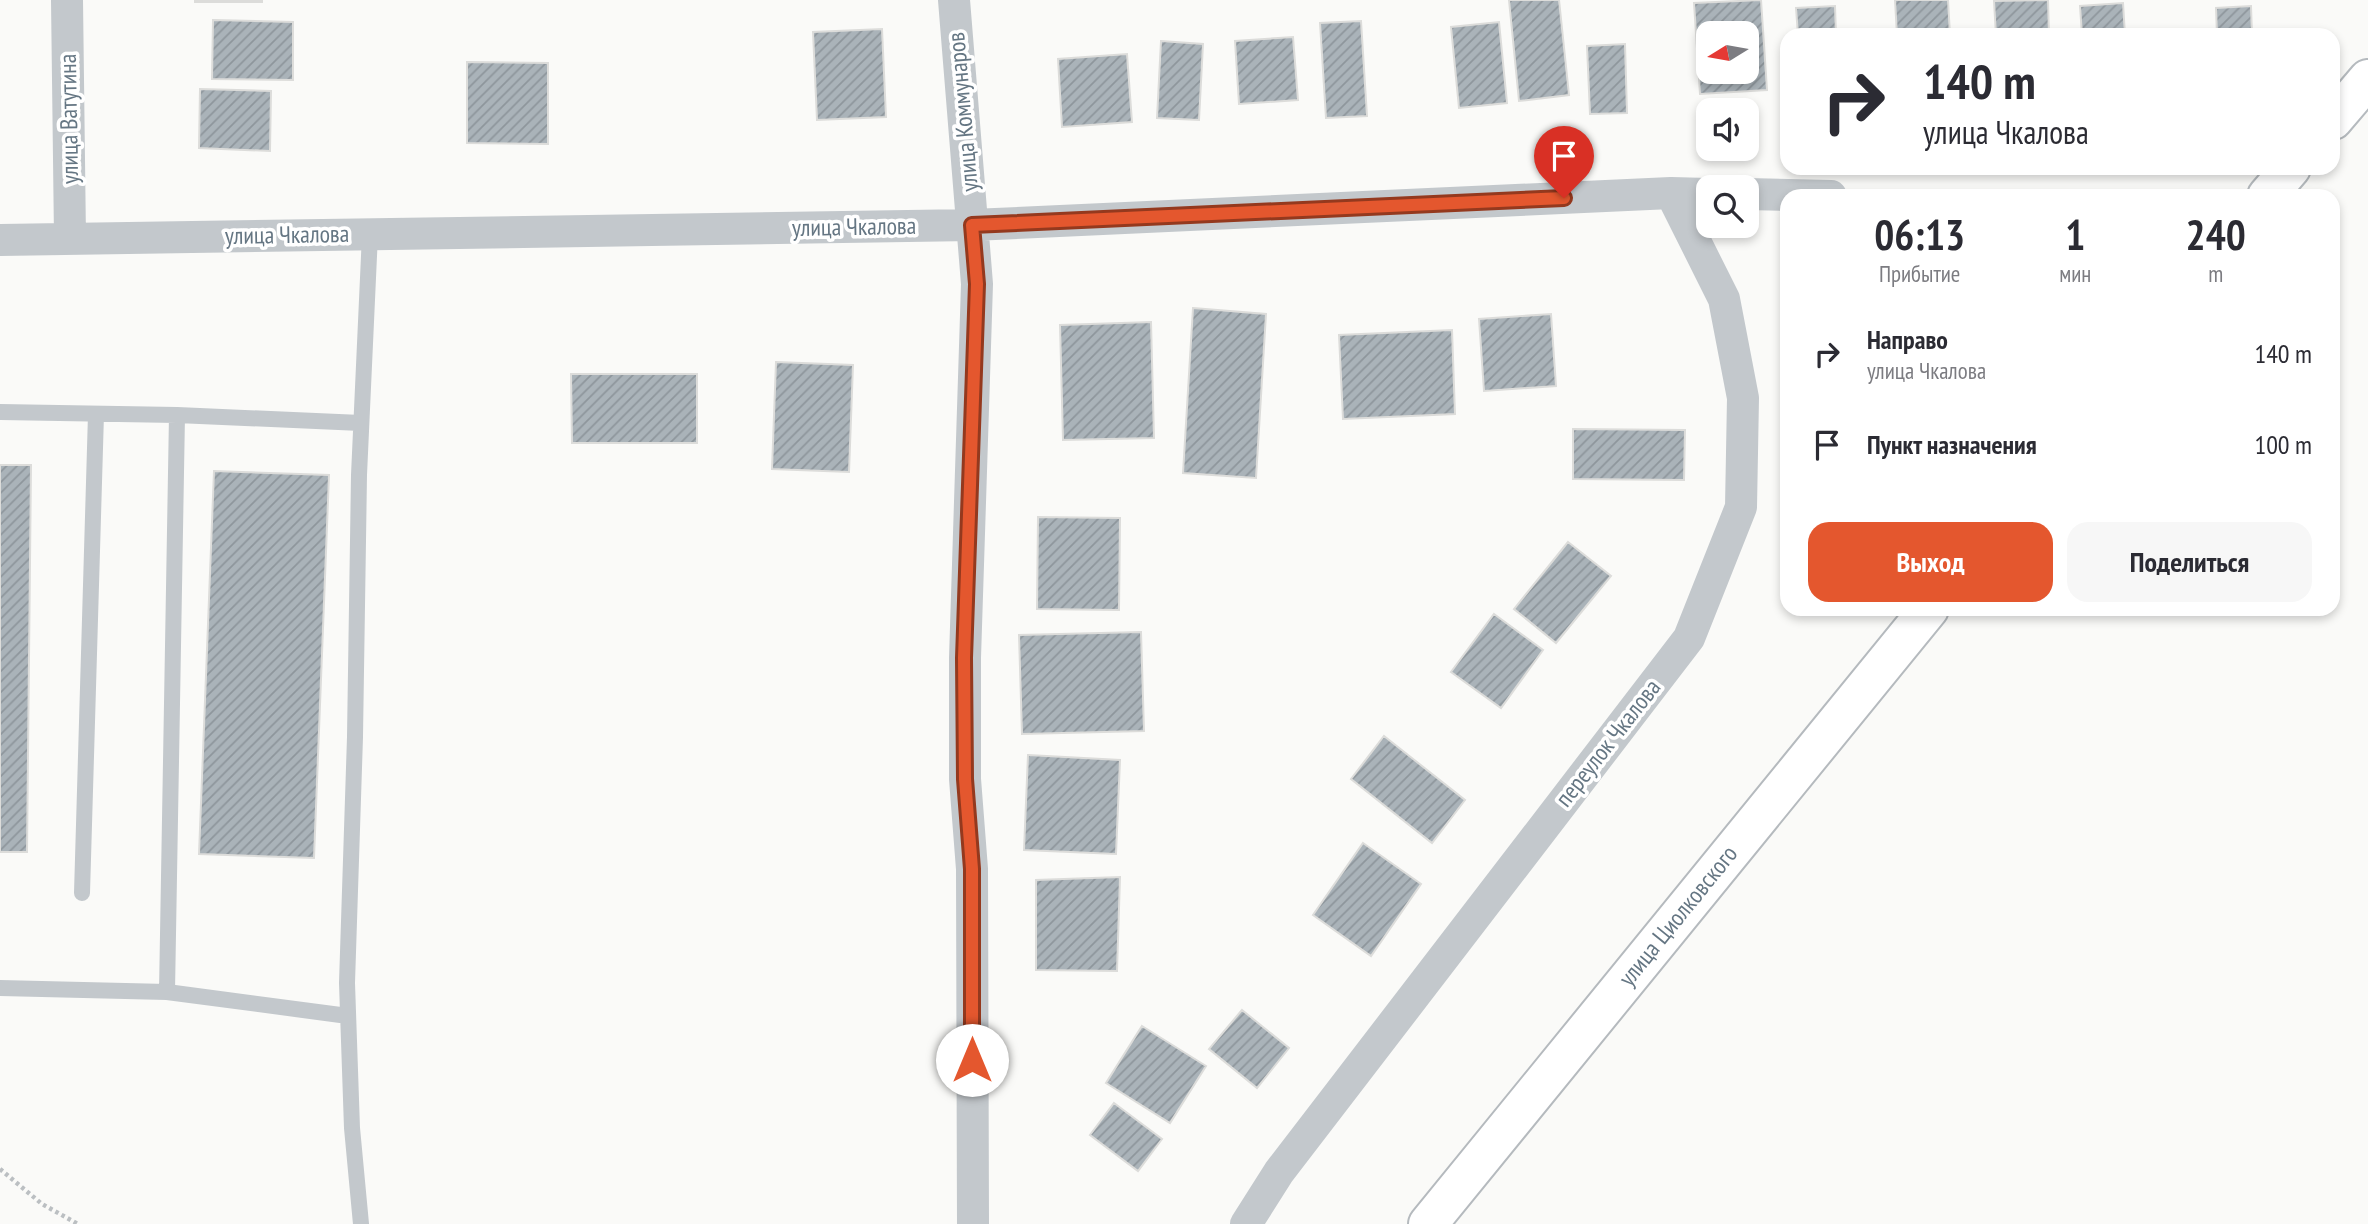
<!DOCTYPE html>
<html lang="ru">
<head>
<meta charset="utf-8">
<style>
  :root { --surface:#fff; --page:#f7f7f7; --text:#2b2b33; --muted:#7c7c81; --accent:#e4572e }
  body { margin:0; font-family:"PT Sans Narrow",sans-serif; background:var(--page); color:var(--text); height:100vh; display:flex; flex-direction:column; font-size:26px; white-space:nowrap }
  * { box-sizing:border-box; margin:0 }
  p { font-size:23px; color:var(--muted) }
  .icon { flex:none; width:38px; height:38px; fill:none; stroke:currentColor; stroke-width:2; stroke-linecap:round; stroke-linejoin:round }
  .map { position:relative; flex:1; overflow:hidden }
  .panel { position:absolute; left:1780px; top:189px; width:560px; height:427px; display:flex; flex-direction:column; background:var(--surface); border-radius:21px; box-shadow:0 4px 10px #0003 }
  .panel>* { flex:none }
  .top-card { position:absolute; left:1780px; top:28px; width:560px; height:147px; border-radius:21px; box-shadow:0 4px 10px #0003; background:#fff; color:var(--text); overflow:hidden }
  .needle { width:46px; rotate:259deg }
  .buttons { position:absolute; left:1696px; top:21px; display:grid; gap:14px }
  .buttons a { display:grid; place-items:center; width:63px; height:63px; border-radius:14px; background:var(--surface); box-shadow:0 4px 10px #0003; font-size:35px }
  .pin { position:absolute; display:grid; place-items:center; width:60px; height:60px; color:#fff; margin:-72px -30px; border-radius:50% 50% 50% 0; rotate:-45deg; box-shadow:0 0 7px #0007 }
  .pin .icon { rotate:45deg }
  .me { position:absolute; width:77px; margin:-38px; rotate:0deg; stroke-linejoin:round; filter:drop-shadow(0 0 5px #0008) }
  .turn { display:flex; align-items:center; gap:24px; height:147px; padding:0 28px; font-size:32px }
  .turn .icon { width:91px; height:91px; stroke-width:2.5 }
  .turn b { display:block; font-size:49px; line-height:60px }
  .eta { display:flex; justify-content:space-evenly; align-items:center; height:119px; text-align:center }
  .eta b { font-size:42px; font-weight:700; line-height:49px }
  .primary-button { display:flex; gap:14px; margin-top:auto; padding:14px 28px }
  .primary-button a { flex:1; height:80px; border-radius:21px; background:var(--accent); color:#fff; font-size:28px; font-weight:700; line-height:80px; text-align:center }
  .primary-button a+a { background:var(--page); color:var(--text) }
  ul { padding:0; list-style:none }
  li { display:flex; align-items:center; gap:21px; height:91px; padding:0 28px }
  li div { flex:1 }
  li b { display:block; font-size:26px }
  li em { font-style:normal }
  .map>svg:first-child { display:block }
</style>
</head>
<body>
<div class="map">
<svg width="2368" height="1224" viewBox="0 0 2368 1224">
  <defs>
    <pattern id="building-hatch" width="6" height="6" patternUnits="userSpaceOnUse" patternTransform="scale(1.75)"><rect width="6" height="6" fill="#aab3b9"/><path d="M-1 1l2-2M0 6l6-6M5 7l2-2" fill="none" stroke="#8e969c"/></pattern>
  </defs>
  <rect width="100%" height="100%" fill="#fafaf8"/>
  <path fill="url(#building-hatch)" stroke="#dcdcda" stroke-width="2" fill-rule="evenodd" d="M195 0H262V2H195Z
    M1509 0H1559L1569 95 1519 101Z
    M1761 0 1767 90 1700 94 1694 3ZM1708 33H1746V72H1708Z
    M1895 0H1948L1950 35H1897Z
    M2048 0 2049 35H1996L1994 1Z
    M2123 3 2125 35H2082L2080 6Z
    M1835 6 1836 35H1798L1796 8Z
    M2251 6 2252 35H2217L2216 8Z
    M213 20 293 22V80L212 79Z
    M1361 21 1367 116 1326 118 1320 23Z
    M1499 22 1507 103 1459 108 1451 27Z
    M882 29 886 117 817 120 813 32Z
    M1293 37 1298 100 1239 104 1235 41Z
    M1161 41 1203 44 1199 120 1157 118Z
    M1625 44 1627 113 1590 114 1587 46Z
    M1127 54 1132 122 1062 127 1058 59Z
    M467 62 548 63V144L467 143Z
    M200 89 271 91 270 151 199 148Z
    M1193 308 1266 314 1256 478 1183 473Z
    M1551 314 1556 386 1484 391 1479 319Z
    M1151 322 1154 438 1063 440 1060 325Z
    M1452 330 1455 414 1343 419 1339 335Z
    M776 362 853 365 849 472 772 469Z
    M571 374H697V443H572Z
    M1573 429 1685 430 1684 480 1573 479Z
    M0 465H31L27 852H0Z
    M214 471 329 475 314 858 199 854Z
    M1038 517 1120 518 1119 610 1037 609Z
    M1568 542 1611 576 1556 643 1514 609Z
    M1494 614 1543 650 1501 708 1451 672Z
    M1141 632 1144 731 1022 734 1019 635Z
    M1384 736 1465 800 1432 843 1351 779Z
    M1028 755 1120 760 1116 854 1024 850Z
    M1363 843 1421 884 1371 956 1313 915Z
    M1120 877 1117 971 1036 970V880Z
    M1242 1010 1289 1048 1257 1088 1209 1049Z
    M1142 1026 1206 1066 1170 1123 1106 1083Z
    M1114 1103 1162 1139 1138 1171 1090 1135Z"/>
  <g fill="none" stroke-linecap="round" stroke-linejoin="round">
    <g stroke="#b5babe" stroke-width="42">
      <path id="primary" d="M2333 120 2368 79
        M2267 196 2291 168
        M1428 1224 1929 609"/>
    </g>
    <path stroke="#bbbfc2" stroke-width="4.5" stroke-dasharray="3.5 3.5" stroke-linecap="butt" d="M0 1169 42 1204 78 1224"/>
    <path stroke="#c3c8cc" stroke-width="16" d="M0 412 177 415 361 423
      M82 893 96 414
      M0 988 167 992 348 1016
      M167 992 177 415
      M361 1224 352 1128 347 983 355 737 359 475 370 234"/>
    <path stroke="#c3c8cc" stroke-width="32" d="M67 0 70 238
      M954 0 977 284 965 658V779L972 869 973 1224
      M1746 194 1831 196
      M0 240 972 225 1671 193 1708 194
      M1246 1224 1279 1172 1689 638 1741 507 1743 398 1724 299 1671 193"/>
    <use href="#primary" stroke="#fff" stroke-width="38"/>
  </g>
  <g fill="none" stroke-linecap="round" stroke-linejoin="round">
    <g stroke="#94391e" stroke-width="18">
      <path id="route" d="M972 1060V869L965 779 964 658 977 284 972 225 1564 198"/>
    </g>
    <use href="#route" stroke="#e4572e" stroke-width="12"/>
  </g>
  <g text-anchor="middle" stroke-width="7" stroke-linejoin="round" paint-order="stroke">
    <g font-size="24" fill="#657683" stroke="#fff">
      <text transform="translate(963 112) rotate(-95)" y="8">улица Коммунаров</text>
      <text transform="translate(69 119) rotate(-91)" y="8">улица Ватутина</text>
      <text transform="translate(854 227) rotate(-1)" y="8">улица Чкалова</text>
      <text transform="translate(287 235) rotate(-1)" y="8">улица Чкалова</text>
      <text transform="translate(1608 743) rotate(-52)" y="8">переулок Чкалова</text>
      <text transform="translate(1678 916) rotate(-51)" y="8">улица Циолковского</text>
    </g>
  </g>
</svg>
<div class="buttons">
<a><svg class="needle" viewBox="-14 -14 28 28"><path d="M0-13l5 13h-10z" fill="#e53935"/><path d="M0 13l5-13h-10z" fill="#7c7c81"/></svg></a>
<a><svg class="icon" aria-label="sound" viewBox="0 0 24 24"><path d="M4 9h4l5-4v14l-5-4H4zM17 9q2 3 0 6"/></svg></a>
<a><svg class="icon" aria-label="search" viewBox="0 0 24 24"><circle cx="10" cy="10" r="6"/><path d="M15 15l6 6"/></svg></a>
</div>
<div class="pin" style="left:1564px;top:198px;background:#d93025"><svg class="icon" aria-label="arrive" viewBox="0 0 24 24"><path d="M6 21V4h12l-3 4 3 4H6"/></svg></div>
<svg class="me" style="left:972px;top:1060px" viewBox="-20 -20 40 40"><circle r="19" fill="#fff"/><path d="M0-13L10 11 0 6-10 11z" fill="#e4572e"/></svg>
<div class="top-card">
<div class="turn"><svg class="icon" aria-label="right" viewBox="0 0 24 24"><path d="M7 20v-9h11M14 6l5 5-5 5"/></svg><div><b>140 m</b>улица Чкалова</div></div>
</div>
<section class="panel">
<div class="eta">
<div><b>06:13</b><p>Прибытие</p></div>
<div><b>1</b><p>мин</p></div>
<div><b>240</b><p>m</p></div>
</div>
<ul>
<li><svg class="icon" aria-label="right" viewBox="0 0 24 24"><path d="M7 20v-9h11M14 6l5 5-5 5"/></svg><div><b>Направо</b><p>улица Чкалова</p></div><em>140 m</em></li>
<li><svg class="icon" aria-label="arrive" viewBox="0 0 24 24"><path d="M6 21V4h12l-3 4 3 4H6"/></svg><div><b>Пункт назначения</b></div><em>100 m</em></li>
</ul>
<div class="primary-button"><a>Выход</a><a>Поделиться</a></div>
</section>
</div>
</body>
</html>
